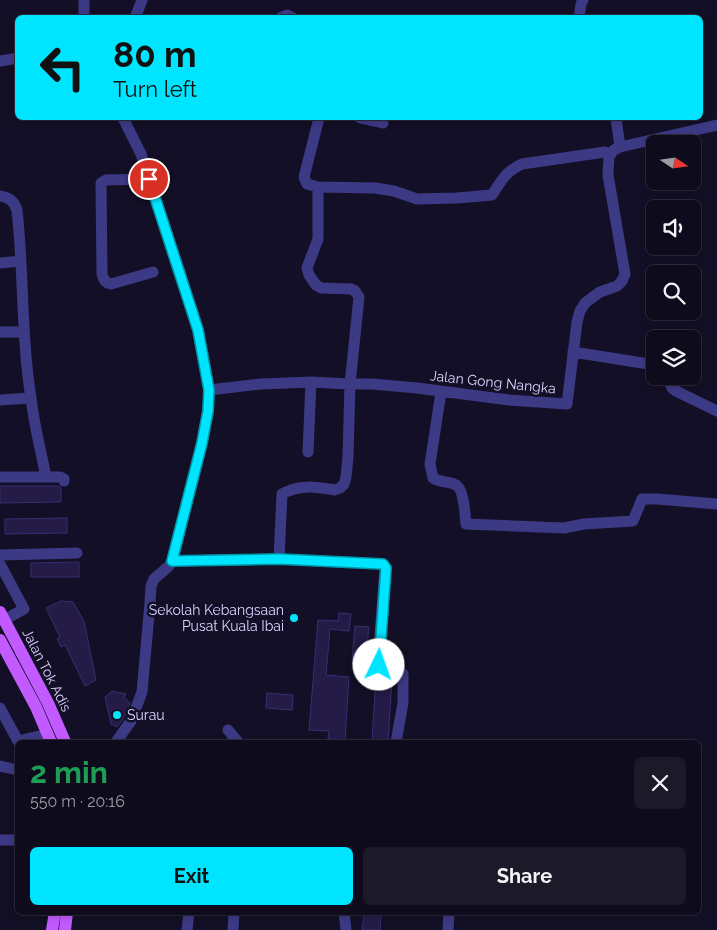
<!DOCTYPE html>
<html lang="en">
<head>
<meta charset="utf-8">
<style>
  :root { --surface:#0e0b1c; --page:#1c1929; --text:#f1f3f6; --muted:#9b9ba3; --line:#2e2b3b; --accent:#00e5ff }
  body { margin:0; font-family:Raleway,sans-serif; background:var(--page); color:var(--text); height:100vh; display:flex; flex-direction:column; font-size:19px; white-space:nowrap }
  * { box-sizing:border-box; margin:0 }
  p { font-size:16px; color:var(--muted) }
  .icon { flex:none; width:28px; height:28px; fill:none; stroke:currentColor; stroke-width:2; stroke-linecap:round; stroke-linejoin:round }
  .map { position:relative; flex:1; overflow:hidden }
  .panel { position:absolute; left:15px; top:740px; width:686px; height:175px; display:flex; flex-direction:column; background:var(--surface); border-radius:8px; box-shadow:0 2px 8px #0003,0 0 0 1px var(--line) }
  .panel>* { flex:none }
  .top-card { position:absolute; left:15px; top:15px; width:688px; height:105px; border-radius:8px; box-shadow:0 2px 8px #0003,0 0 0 1px var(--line); background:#00e5ff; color:#111; overflow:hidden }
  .needle { width:32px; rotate:103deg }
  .controls { position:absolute; left:646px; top:135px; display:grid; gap:10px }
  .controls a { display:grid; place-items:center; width:55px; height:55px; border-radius:8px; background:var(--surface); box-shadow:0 2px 8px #0003,0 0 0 1px var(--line); font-size:25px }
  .pin { position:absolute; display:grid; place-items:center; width:42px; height:42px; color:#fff; margin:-21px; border:2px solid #fff; border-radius:50%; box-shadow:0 1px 5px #0007 }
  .me { position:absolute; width:55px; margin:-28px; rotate:3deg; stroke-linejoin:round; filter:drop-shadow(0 0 4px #0008) }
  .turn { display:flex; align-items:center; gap:18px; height:105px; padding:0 15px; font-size:22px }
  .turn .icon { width:65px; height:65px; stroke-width:2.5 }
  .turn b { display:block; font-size:35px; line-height:42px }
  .round { display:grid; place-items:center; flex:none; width:52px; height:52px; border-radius:8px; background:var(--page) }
  .headline { display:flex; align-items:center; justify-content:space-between; height:85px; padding:0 15px }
  h1 { font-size:30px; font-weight:700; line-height:38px; color:#1e9e55 }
  .button { display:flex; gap:10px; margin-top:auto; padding:10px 15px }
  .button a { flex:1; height:58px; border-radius:8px; background:var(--accent); color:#111; font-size:20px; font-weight:700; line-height:58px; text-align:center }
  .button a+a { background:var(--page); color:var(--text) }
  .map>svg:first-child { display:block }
</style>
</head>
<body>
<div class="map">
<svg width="717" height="930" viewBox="0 0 717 930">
  <rect width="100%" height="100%" fill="#130f26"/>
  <path fill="#241b47" stroke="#3b2d73" d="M0 486H59L61 488V502L0 503Z
    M67 518V533L5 534V519Z
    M79 562V577H31V563Z
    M61 601 73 602 84 621 96 680 85 686 65 645 61 647 57 639 60 637 46 608Z
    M339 613 351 614 349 631 330 629 326 675 349 677 345 740 328 739 329 731 309 730 318 620 338 621Z
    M355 626 369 627 365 663 352 662Z
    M376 677 392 679 388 742 372 741Z
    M112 691 126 694 124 697 130 703 125 716 117 727 111 724 105 697Z
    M267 693 293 695 292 710 266 708Z
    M364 913 381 915 380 930H362Z"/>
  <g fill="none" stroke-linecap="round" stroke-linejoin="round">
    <path stroke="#3d3a85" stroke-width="11" d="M84 0V18
      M135 18 142 0
      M280 18 287 15 293 18
      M579 18 581 4 583 0
      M0 61 18 58
      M319 118 304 177 307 184 318 187 375 188 394 191 417 199 457 198 492 195C502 180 505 172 522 164L605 152 611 154
      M360 118 383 123
      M616 118 620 147
      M149 179 106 180 101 183 102 274C103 280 106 283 111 284L153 272
      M0 196C10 198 14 201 17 210 24 273 21 336 31 398 34 425 41 451 46 477
      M0 263 21 261
      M0 332H24
      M573 352 655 365
      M667 376 672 388 676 391 717 411
      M209 390 261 384 311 382 350 384H372L417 388 509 400 567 404 577 322 580 311 585 303 600 292 617 286 622 281 625 274 608 175 609 156 614 150 620 147 717 125
      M441 392 430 464 433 478C441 483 449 481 456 485 464 489 465 515 466 524L564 528 584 524 633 521 642 499H657L717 504
      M0 400 30 398
      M308 452 311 382
      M0 477H60L64 479V481
      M0 555 77 553
      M279 559 282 494C299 484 316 487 335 490L340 488 344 484 346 477 348 457 350 384 359 297 355 291 351 289 321 288 316 285 309 275 307 268 318 239V187
      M172 561 279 559 383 564 385 568 378 662 379 665 382 667 401 672 403 674V703L396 742
      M0 564 24 609 4 620
      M0 708 18 741 48 734
      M228 730 238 742
      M116 742 131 721 142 692 150 603 151 586 154 579 169 566 172 561 202 443 208 411 209 390 198 330 182 279 141 154 123 118
      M0 766 18 770
      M0 840H18
      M344 912 346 930
      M187 930 189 912
      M233 930 234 912
      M448 930 449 912"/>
    <path stroke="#c25bff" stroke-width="12" d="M0 612 48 703 65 742
      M0 640 36 707 51 742
      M52 930 55 912
      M65 930 67 912"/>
  </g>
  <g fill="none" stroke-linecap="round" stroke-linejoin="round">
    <g stroke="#0095a6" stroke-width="12">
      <path id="route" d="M149 179 198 330 209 390 208 411 202 443 172 561 279 559 383 564 386 568 379 665"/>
    </g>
    <use href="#route" stroke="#00e5ff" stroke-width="9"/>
  </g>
  <g fill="#00e5ff" stroke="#130f26" stroke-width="2">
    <circle cx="294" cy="618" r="5"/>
    <circle cx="117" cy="715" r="5"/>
  </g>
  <g text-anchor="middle" stroke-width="5" stroke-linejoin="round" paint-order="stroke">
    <g font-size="14" fill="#d9d4ff" stroke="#130f26">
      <text transform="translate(493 382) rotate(6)" y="5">Jalan Gong Nangka</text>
      <text transform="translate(47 670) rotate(63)" y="5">Jalan Tok Adis</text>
    </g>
    <g font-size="14" fill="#d9d4ff" stroke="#130f26" text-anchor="end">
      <text x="284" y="615">Sekolah Kebangsaan<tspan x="284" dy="16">Pusat Kuala Ibai</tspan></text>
      <text x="127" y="720" text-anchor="start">Surau</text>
    </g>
  </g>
</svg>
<div class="controls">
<a><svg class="needle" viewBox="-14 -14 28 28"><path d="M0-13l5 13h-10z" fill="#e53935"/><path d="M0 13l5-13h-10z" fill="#9b9ba3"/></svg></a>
<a><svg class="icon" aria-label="sound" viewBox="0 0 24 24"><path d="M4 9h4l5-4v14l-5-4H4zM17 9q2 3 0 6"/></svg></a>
<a><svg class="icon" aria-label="search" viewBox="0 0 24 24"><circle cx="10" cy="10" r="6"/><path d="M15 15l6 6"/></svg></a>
<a><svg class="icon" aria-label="layers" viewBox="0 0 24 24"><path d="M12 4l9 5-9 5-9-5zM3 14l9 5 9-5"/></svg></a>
</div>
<div class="pin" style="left:149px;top:179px;background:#d93025"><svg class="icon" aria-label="arrive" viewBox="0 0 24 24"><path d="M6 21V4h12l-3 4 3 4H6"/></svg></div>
<svg class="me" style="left:379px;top:665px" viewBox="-20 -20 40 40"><circle r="19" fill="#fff"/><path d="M0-13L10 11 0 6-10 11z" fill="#00e5ff"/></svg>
<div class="top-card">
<div class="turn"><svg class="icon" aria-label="left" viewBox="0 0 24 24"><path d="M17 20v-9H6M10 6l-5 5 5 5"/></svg><div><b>80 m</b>Turn left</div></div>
</div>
<section class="panel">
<div class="headline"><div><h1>2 min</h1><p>550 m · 20:16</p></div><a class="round"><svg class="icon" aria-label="close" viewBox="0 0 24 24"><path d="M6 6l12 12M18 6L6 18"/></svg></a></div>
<div class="button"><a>Exit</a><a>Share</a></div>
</section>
</div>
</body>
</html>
